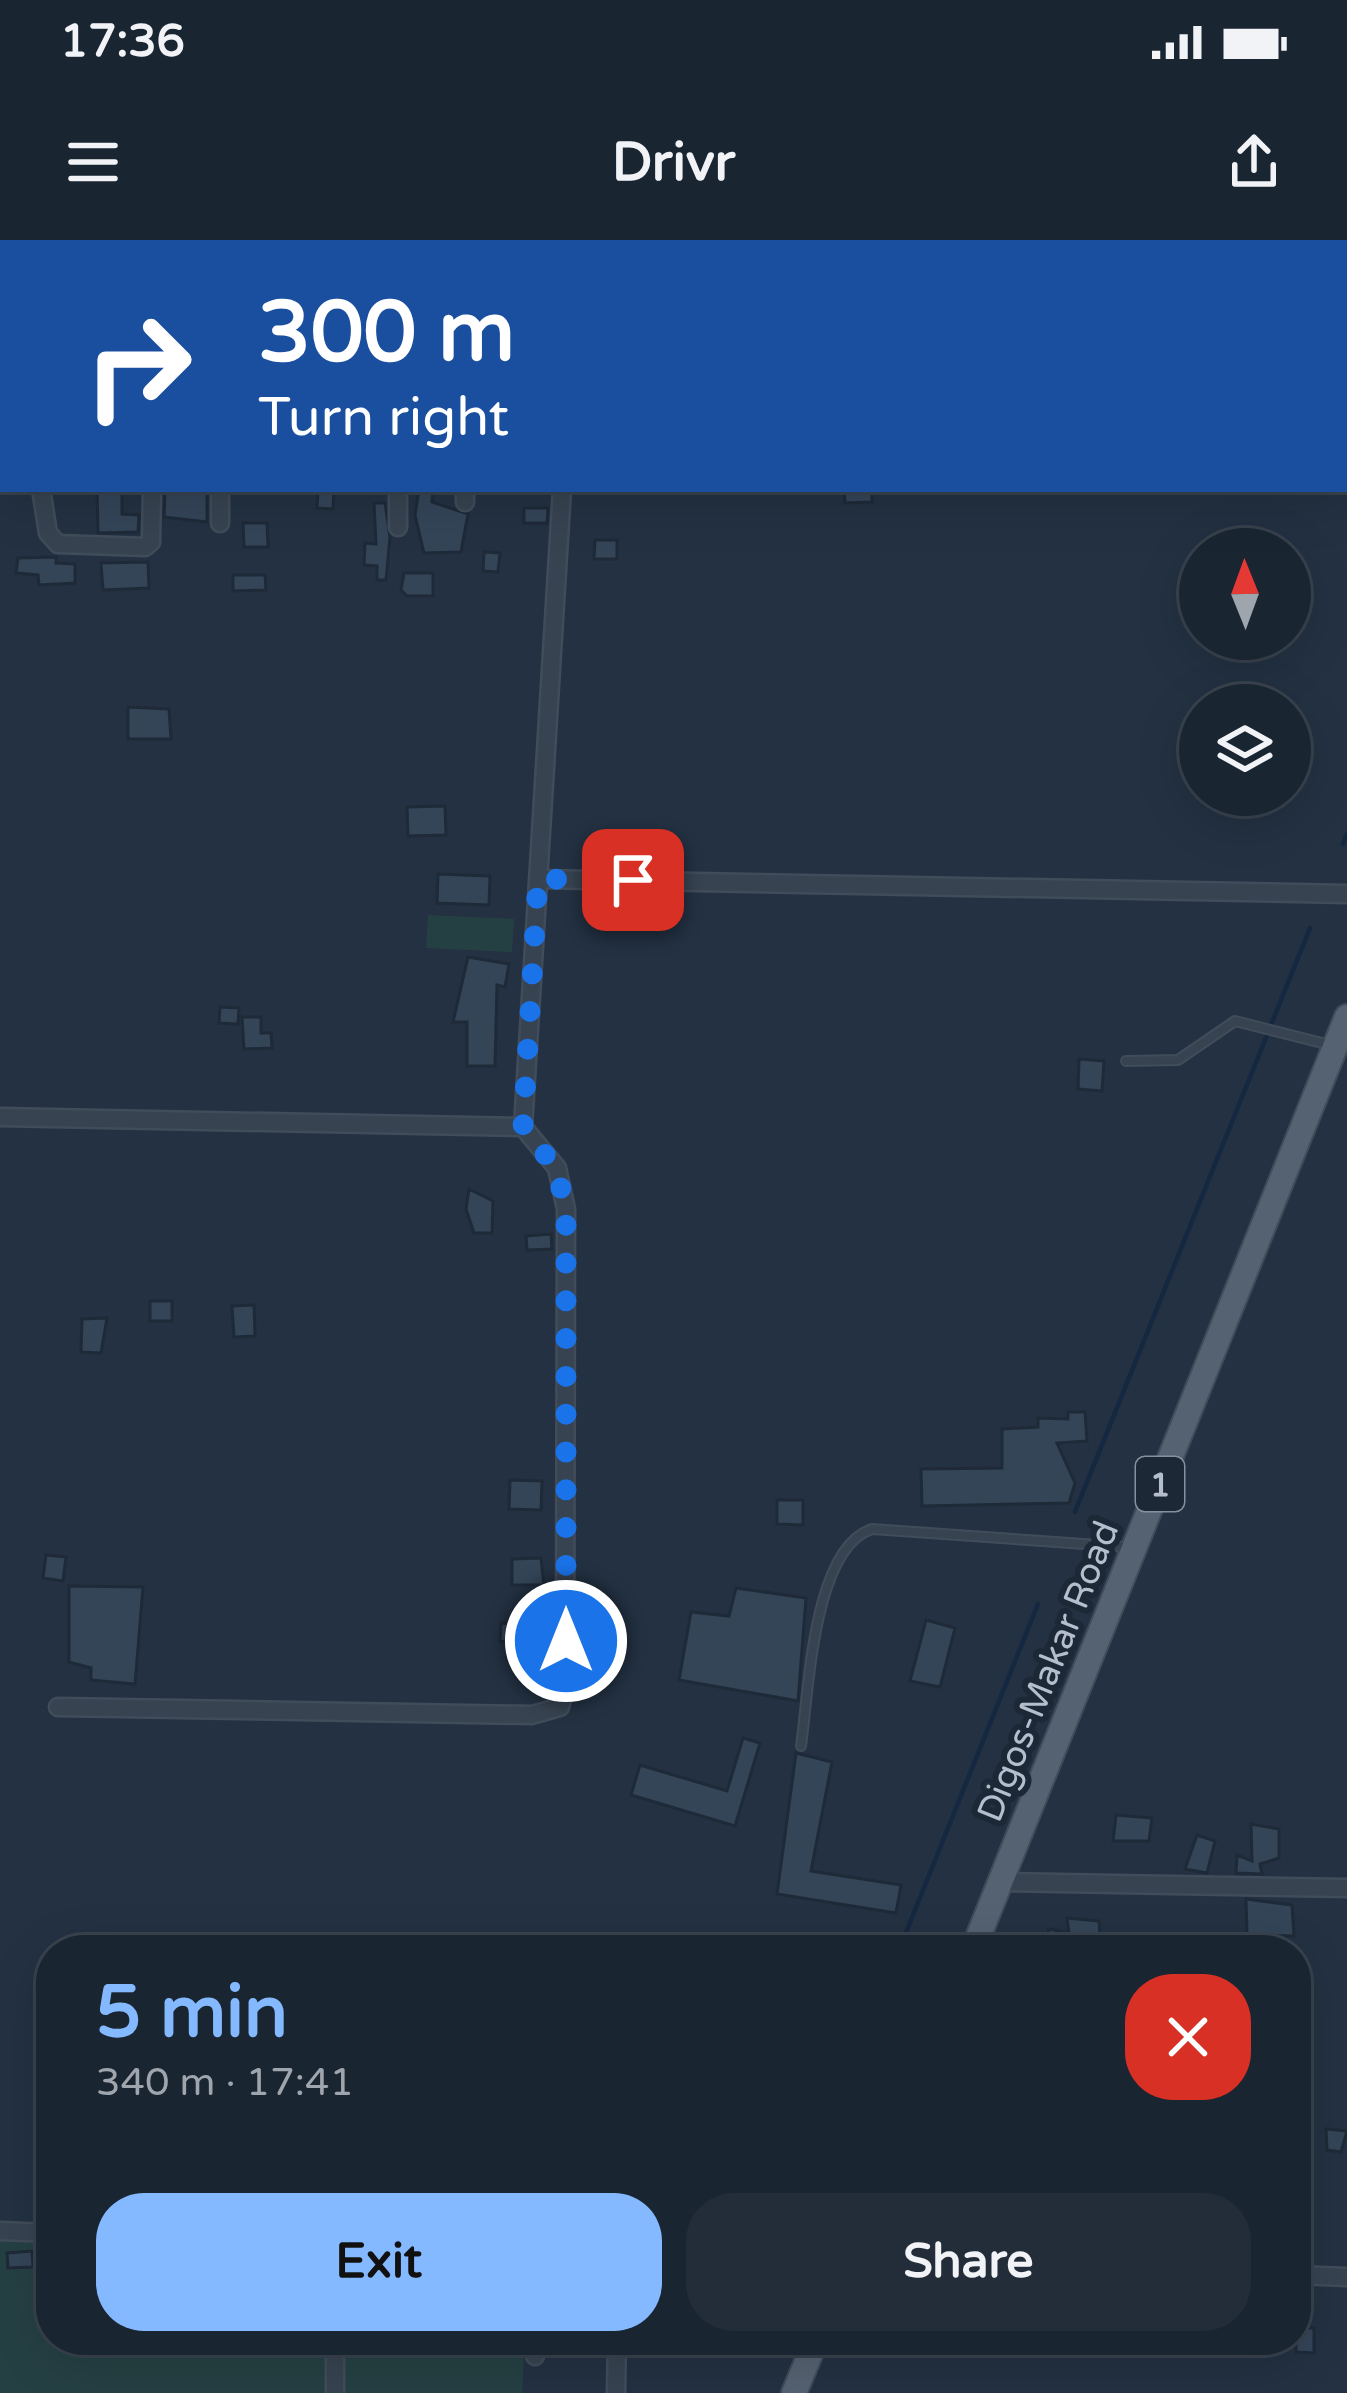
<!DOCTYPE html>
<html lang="en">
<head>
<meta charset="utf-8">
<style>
  :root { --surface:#1a2532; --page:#232d3a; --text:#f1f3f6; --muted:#9fa5ac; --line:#38424d; --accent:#85b9ff }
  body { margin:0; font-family:"Varela Round",sans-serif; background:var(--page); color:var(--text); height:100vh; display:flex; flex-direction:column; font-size:45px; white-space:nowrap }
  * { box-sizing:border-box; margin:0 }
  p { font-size:39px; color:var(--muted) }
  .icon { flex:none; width:66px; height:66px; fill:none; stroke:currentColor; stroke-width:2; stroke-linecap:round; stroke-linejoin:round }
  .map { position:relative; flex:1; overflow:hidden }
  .side { position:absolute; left:36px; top:1695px; width:1275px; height:420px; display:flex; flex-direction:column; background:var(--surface); border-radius:48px; box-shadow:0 12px 48px #0002,0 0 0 3px var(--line) }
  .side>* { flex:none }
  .hud { position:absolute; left:0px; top:0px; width:1347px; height:252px; box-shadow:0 12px 48px #0002,0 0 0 3px var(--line); background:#1a4fa0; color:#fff; overflow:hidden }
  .needle { width:78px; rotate:359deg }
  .buttons { position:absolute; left:1179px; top:288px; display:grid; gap:24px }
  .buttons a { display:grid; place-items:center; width:132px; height:132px; border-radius:50%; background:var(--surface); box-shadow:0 12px 48px #0002,0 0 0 3px var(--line); font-size:60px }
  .pin { position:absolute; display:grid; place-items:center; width:102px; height:102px; color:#fff; margin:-51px; border-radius:24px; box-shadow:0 6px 18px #0006 }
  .me { position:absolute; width:132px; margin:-66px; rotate:0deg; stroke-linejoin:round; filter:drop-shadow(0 0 9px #0008) }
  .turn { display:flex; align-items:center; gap:42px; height:252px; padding:0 60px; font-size:54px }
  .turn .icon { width:156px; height:156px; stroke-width:2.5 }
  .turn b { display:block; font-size:84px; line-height:102px }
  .round { display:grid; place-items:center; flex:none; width:126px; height:126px; border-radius:48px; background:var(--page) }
  .headline { display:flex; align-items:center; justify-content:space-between; height:204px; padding:0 60px }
  h1 { font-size:72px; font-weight:700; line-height:90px; color:var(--accent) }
  .cta { display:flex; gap:24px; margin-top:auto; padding:24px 60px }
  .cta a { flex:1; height:138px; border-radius:48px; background:var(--accent); color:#111; font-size:48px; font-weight:700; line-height:138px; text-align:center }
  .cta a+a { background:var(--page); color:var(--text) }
  .status { display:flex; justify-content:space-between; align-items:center; height:84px; padding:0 60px; background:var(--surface); direction:ltr }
  .status svg { height:33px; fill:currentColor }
  header { display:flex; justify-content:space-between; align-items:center; height:156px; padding:0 60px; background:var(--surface); font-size:54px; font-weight:700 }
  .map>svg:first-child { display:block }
</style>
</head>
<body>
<div class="status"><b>17:36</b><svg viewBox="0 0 49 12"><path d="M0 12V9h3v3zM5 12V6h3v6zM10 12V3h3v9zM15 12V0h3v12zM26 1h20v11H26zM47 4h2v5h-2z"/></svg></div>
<header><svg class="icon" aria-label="menu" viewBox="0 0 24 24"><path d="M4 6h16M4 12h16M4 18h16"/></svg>Drivr<svg class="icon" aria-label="share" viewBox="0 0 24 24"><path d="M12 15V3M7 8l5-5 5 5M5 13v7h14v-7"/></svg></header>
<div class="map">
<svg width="1347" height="2153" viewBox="0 0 1347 2153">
  <rect width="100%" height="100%" fill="#233142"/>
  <path fill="#254043" d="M428 675 514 679 512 712 426 708Z
    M0 1995 51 1996V2100H525L522 2153H0Z"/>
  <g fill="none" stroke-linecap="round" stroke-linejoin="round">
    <path stroke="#142841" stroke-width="4.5" d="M1343 604 1347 594
      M1075 1272 1310 688
      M899 1710 1038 1364"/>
  </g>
  <path fill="#344558" stroke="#1e2a38" stroke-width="3" d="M97 249 122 251V274L139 275 138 292 98 293Z
    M165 249H207V282L164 277Z
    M318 249H334L333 269 317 268Z
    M419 249H433L432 262 468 274 461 312 424 313 415 275Z
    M844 249H872V262L845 263Z
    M374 263H385L390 297 386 340H377V326L364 325 365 303 376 304Z
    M524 268H548L547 283H524Z
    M243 283H267L268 307H244Z
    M595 300H617V319H594Z
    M484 312 500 313 498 332 483 331Z
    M56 317V323L75 324V343L39 345 38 335 16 333 18 318Z
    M148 322 149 348 103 350 101 323Z
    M404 333H433V356H407L401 350Z
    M233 335H265L266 350 233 351Z
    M128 467 169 469 171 499H128Z
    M445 566 446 595 408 596 407 567Z
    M438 634 490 636 489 665 437 663Z
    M468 717 509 724 505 747 497 745 495 826H467V782H453Z
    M220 767 239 768 238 784 219 783Z
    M242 777H261V793H271L272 808 244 809Z
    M1079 819 1104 821 1102 851 1078 849Z
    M469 949 493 961 492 993H474L466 969Z
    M551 994 552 1009 527 1010 526 996Z
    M150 1061H172V1081H150Z
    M254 1065 255 1096 234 1097 232 1066Z
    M107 1078 101 1113 81 1112 82 1079Z
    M1068 1172H1085L1087 1201 1057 1203 1075 1243 1069 1263 922 1266 921 1229 1002 1228V1189L1038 1187V1178L1068 1179Z
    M510 1240 542 1241 541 1270 509 1269Z
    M777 1260H803V1285L777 1284Z
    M46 1315 66 1317 63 1341 43 1338Z
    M541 1318 544 1345H512V1319Z
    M69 1346 143 1347 135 1444 91 1440V1428L69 1422Z
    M736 1348 806 1358 798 1461 679 1440 691 1372 729 1376Z
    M926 1380 955 1388 940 1447 910 1441Z
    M501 1383 543 1385 542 1404 500 1401Z
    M743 1498 760 1503 735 1586 631 1555 640 1525 727 1551Z
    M796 1513 832 1522 811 1631 901 1645 896 1673 777 1654Z
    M1116 1575 1152 1578 1149 1601H1113Z
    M1251 1584 1279 1589V1618L1260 1624 1262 1634 1236 1633 1237 1615 1252 1621Z
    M1197 1595 1215 1601 1207 1633 1185 1629Z
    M1246 1659 1292 1665 1294 1696 1247 1695Z
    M1067 1678 1099 1681 1101 1710H1043L1049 1689 1069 1693Z
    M1326 1889 1347 1891 1341 1912 1327 1910Z
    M32 2011 33 2027 8 2028 7 2013Z
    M1296 2088H1314V2113L1296 2112Z
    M1184 2100H1240L1239 2115 1184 2110Z"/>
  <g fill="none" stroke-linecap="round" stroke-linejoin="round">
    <g stroke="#414c5a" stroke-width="12">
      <path id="lane" d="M1126 821 1178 820 1235 781 1330 805
        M801 1506C809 1450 813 1308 872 1289L1127 1307"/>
    </g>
    <g stroke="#414c5a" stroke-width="21">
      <path id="street" d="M220 3V0
        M292 3V0
        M468 3V0
        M572 3V0
        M678 3H785
        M1344 28H1347
        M0 76H3
        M41 249 48 293 58 304 145 307 151 302 152 249
        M220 249V283
        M398 249V287
        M465 262V249
        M538 639 1347 654
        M0 877 523 887 557 928 566 969 565 1449 560 1467 532 1475 58 1467
        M523 887 562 249
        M1001 1642 1347 1648
        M0 1991 51 1993
        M1296 2035 1347 2037
        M335 2100V2153
        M535 2116V2100
        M616 2153 617 2100"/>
    </g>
    <g stroke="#414c5a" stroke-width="28">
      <path id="primary" d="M973 1710 1347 777
        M794 2153 816 2100"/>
    </g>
    <use href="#lane" stroke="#374351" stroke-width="8"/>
    <use href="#street" stroke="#374351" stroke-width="16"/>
    <use href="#primary" stroke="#556271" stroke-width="24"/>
  </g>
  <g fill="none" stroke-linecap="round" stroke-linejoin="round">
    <path stroke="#1a73e8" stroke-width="21" stroke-dasharray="0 37.8" d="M566 1401V969L556 928 523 887 538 639 633 640"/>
  </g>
  <g text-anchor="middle" stroke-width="12" stroke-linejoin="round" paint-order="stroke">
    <rect fill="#1c2836" stroke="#86919f" stroke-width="3" x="1136" y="1217" width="48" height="54" rx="9"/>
    <g font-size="33" font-weight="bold" fill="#b4becc">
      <text x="1160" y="1256">1</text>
    </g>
    <g font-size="36" fill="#b4becc" stroke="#1c2836">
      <text transform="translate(1047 1431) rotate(-68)" y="13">Digos-Makar Road</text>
    </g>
  </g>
</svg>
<div class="buttons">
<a><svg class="needle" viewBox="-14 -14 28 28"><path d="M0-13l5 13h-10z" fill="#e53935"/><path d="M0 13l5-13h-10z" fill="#9fa5ac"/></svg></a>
<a><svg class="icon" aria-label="layers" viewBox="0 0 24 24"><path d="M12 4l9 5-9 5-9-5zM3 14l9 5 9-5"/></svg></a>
</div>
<div class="pin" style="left:633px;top:640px;background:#d93025"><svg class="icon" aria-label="arrive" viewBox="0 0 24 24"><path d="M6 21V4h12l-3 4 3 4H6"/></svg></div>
<svg class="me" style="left:566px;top:1401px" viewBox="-20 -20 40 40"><circle r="17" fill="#1a73e8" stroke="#fff" stroke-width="3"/><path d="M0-11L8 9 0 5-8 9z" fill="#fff"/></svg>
<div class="hud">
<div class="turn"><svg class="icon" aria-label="right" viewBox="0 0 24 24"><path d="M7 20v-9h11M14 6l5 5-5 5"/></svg><div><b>300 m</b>Turn right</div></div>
</div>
<section class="side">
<div class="headline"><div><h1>5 min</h1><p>340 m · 17:41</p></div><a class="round" style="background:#d93025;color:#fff"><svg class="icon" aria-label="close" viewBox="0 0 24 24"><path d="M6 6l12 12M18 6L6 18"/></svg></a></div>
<div class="cta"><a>Exit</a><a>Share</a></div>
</section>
</div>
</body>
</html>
